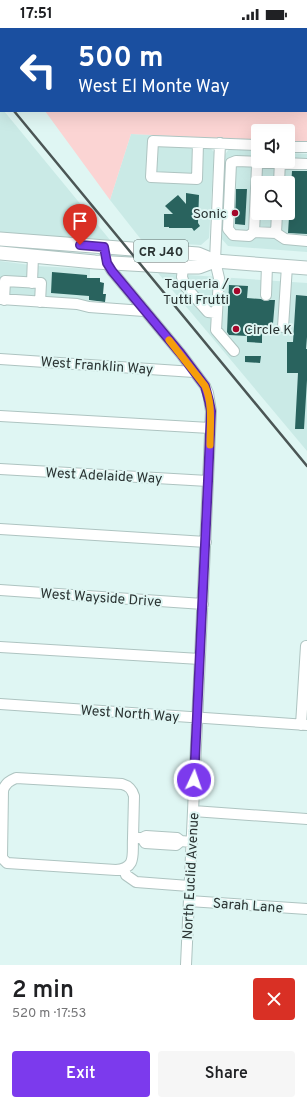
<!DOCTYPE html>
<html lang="en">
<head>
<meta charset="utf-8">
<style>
  :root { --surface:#fff; --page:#f6f6f6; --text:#202124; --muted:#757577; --accent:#7c3aed }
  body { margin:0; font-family:Overpass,sans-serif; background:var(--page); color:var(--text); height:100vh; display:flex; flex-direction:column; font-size:15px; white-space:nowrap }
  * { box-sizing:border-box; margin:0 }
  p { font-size:13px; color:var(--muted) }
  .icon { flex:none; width:22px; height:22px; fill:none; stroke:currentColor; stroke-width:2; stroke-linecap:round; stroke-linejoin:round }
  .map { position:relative; height:937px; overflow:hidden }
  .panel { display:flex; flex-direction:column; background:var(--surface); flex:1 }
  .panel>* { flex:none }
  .guide { position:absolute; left:0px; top:0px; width:307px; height:84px; box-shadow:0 4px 16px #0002; background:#1a4fa0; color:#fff; overflow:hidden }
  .buttons { position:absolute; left:251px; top:96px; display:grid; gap:8px }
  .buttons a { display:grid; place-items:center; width:44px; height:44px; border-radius:4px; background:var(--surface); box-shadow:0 4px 16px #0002; font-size:20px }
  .pin { position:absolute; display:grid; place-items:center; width:34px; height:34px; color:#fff; margin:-41px -17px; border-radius:50% 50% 50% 0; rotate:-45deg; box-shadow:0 0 4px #0007 }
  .pin .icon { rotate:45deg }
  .me { position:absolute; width:44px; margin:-22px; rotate:3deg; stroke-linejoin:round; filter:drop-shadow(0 0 3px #0008) }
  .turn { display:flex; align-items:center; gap:14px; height:84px; padding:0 12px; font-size:18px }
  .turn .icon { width:52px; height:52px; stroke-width:2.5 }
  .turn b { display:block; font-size:28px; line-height:34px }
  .round { display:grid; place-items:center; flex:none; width:42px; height:42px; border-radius:4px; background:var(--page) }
  .overview { display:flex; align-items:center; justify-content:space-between; height:68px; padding:0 12px }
  h1 { font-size:24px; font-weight:600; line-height:30px }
  .cta { display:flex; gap:8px; margin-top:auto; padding:8px 12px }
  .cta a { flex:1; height:46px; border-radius:4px; background:var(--accent); color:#fff; font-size:16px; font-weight:600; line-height:46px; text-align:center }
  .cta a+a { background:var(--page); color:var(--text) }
  .status { display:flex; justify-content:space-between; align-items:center; height:28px; padding:0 20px; background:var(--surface); direction:ltr }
  .status svg { height:11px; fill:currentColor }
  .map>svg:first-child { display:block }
</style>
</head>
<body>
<div class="status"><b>17:51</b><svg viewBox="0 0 49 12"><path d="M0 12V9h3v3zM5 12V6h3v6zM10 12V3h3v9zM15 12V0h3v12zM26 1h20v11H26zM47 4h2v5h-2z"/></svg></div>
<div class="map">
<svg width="307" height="937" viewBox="0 0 307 937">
  <rect width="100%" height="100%" fill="#dff6f3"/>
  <path fill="#caeae6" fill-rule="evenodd" d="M0 78 1 83H4L110 212 0 205Z
    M131 106 211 109 210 120 214 124 209 210 201 217 143 214 110 172Z
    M229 121 258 123V133H288V125L307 126V224L228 218 221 210 224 128ZM258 155H288V185H258Z
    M0 233 38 238 90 241 89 282 0 276Z
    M158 245 307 255V423Z"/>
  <path fill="#fbd4d3" d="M0 0H307V114L288 113V103H258V112L131 106 110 172 45 83H306V1H1V30Z"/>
  <path fill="#29635e" d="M292 143H307V206L288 205Z
    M236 161H247L245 197 235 196Z
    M186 165 199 167 198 195 200 198 194 203 192 200H169V199H164V186H173L165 178 178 167 186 176Z
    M52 244 87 247V250H100V254L104 255 103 266H106L105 274 89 272V268L51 265Z
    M229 257 248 258 247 270 261 271 265 273 270 272H275L272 307 262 306V315L247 314V308L229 307 227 304Z
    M296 267 307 268V309L306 321H307V352L304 401H295L298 345H287V314H293Z
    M245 328H261L260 335 245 334Z"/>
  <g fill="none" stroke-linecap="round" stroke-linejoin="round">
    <g stroke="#aec4c1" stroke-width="12">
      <path id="minor" d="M198 115 197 151 151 149 153 113 258 117
        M220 115 215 233 219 250 216 302 234 323
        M258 117 254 204 276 205 277 185
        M288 119H307
        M279 155 280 133
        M254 204 249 208 233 207 228 201 231 135 236 133 307 136
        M276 205 285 211 307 213
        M104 219 107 235 112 243 181 326 205 358 208 365 211 383 208 453 186 937
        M183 239 182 249 185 258 208 284 217 285
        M32 255 33 228
        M266 267 267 237
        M0 271 77 276 89 279 144 283
        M4 272 5 253 41 255 40 274
        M283 299 287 238
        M0 331 194 344
        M0 388 210 400
        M0 441 208 453
        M0 501 206 514
        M0 562 203 576
        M0 619 200 631
        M0 676 307 697
        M301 697 306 618
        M193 783 307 791
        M133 810 134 768C132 761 129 758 122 756L16 750C9 753 6 755 3 762L2 830 7 835 116 842C137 840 132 827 133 810H142
        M181 813 176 817 145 815 142 810 146 808 177 810 181 813 191 814
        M124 841 126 847 136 854 189 858
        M189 873 307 881"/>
    </g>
    <g stroke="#aec4c1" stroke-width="15">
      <path id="major" d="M0 211 198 226 215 233 307 240
        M0 225 95 234 183 239H199L215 233"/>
    </g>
    <use href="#minor" stroke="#fff" stroke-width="10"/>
    <use href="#major" stroke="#fff" stroke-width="13"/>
    <path stroke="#4b5655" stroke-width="2.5" d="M0 66 1 68
      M14 83 307 438"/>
  </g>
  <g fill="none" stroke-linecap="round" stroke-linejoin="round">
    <g stroke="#51269a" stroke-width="10">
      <path id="route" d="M80 217 104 219 107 235 112 243 181 326 205 358 209 373 211 383 208 453 194 752"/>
    </g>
    <use href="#route" stroke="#7c3aed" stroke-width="7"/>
    <path stroke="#f59e0b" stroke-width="7" d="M169 312 205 358C213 376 210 397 210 417"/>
  </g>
  <g fill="#a4072b" stroke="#dff6f3" stroke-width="1.5">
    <circle cx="235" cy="185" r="4"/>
    <circle cx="237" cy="263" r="4"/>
    <circle cx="236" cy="301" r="4"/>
  </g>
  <g text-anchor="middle" stroke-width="4" stroke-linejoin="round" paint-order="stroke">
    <rect fill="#dff6f3" stroke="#606e6c" stroke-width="1" x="134" y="212" width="54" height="22" rx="3"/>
    <g font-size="13" font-weight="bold" fill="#2a3332">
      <text x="161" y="228">CR J40</text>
    </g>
    <g font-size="14" fill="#2a3332" stroke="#dff6f3" text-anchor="end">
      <text x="227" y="190">Sonic</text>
      <text x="229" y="260">Taqueria /<tspan x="229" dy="16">Tutti Frutti</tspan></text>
      <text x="244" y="306" text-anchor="start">Circle K</text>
    </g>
    <g font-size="14" fill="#2a3332" stroke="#dff6f3">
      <text transform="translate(97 337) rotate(4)" y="5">West Franklin Way</text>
      <text transform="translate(104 447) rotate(3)" y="5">West Adelaide Way</text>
      <text transform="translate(101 569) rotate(4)" y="5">West Wayside Drive</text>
      <text transform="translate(130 685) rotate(4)" y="5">West North Way</text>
      <text transform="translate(190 848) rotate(-87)" y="5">North Euclid Avenue</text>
      <text transform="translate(248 877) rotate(4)" y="5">Sarah Lane</text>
    </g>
  </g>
</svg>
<div class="buttons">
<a><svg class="icon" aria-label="sound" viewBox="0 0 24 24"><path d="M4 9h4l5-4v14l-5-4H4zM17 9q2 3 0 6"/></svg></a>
<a><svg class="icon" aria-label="search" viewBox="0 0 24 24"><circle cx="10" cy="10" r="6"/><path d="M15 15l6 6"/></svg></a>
</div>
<div class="pin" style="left:80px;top:217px;background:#d93025"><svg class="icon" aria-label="arrive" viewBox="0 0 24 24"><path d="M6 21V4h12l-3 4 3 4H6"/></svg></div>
<svg class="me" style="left:194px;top:752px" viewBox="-20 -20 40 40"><circle r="17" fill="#7c3aed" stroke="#fff" stroke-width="3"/><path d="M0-11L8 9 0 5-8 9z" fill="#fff"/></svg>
<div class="guide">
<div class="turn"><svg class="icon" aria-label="left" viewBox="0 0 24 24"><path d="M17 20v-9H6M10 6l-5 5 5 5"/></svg><div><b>500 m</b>West El Monte Way</div></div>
</div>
</div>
<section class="panel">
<div class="overview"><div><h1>2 min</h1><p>520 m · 17:53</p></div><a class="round" style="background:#d93025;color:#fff"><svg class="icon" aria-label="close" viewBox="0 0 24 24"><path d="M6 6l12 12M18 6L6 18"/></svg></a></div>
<div class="cta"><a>Exit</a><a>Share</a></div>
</section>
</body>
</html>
